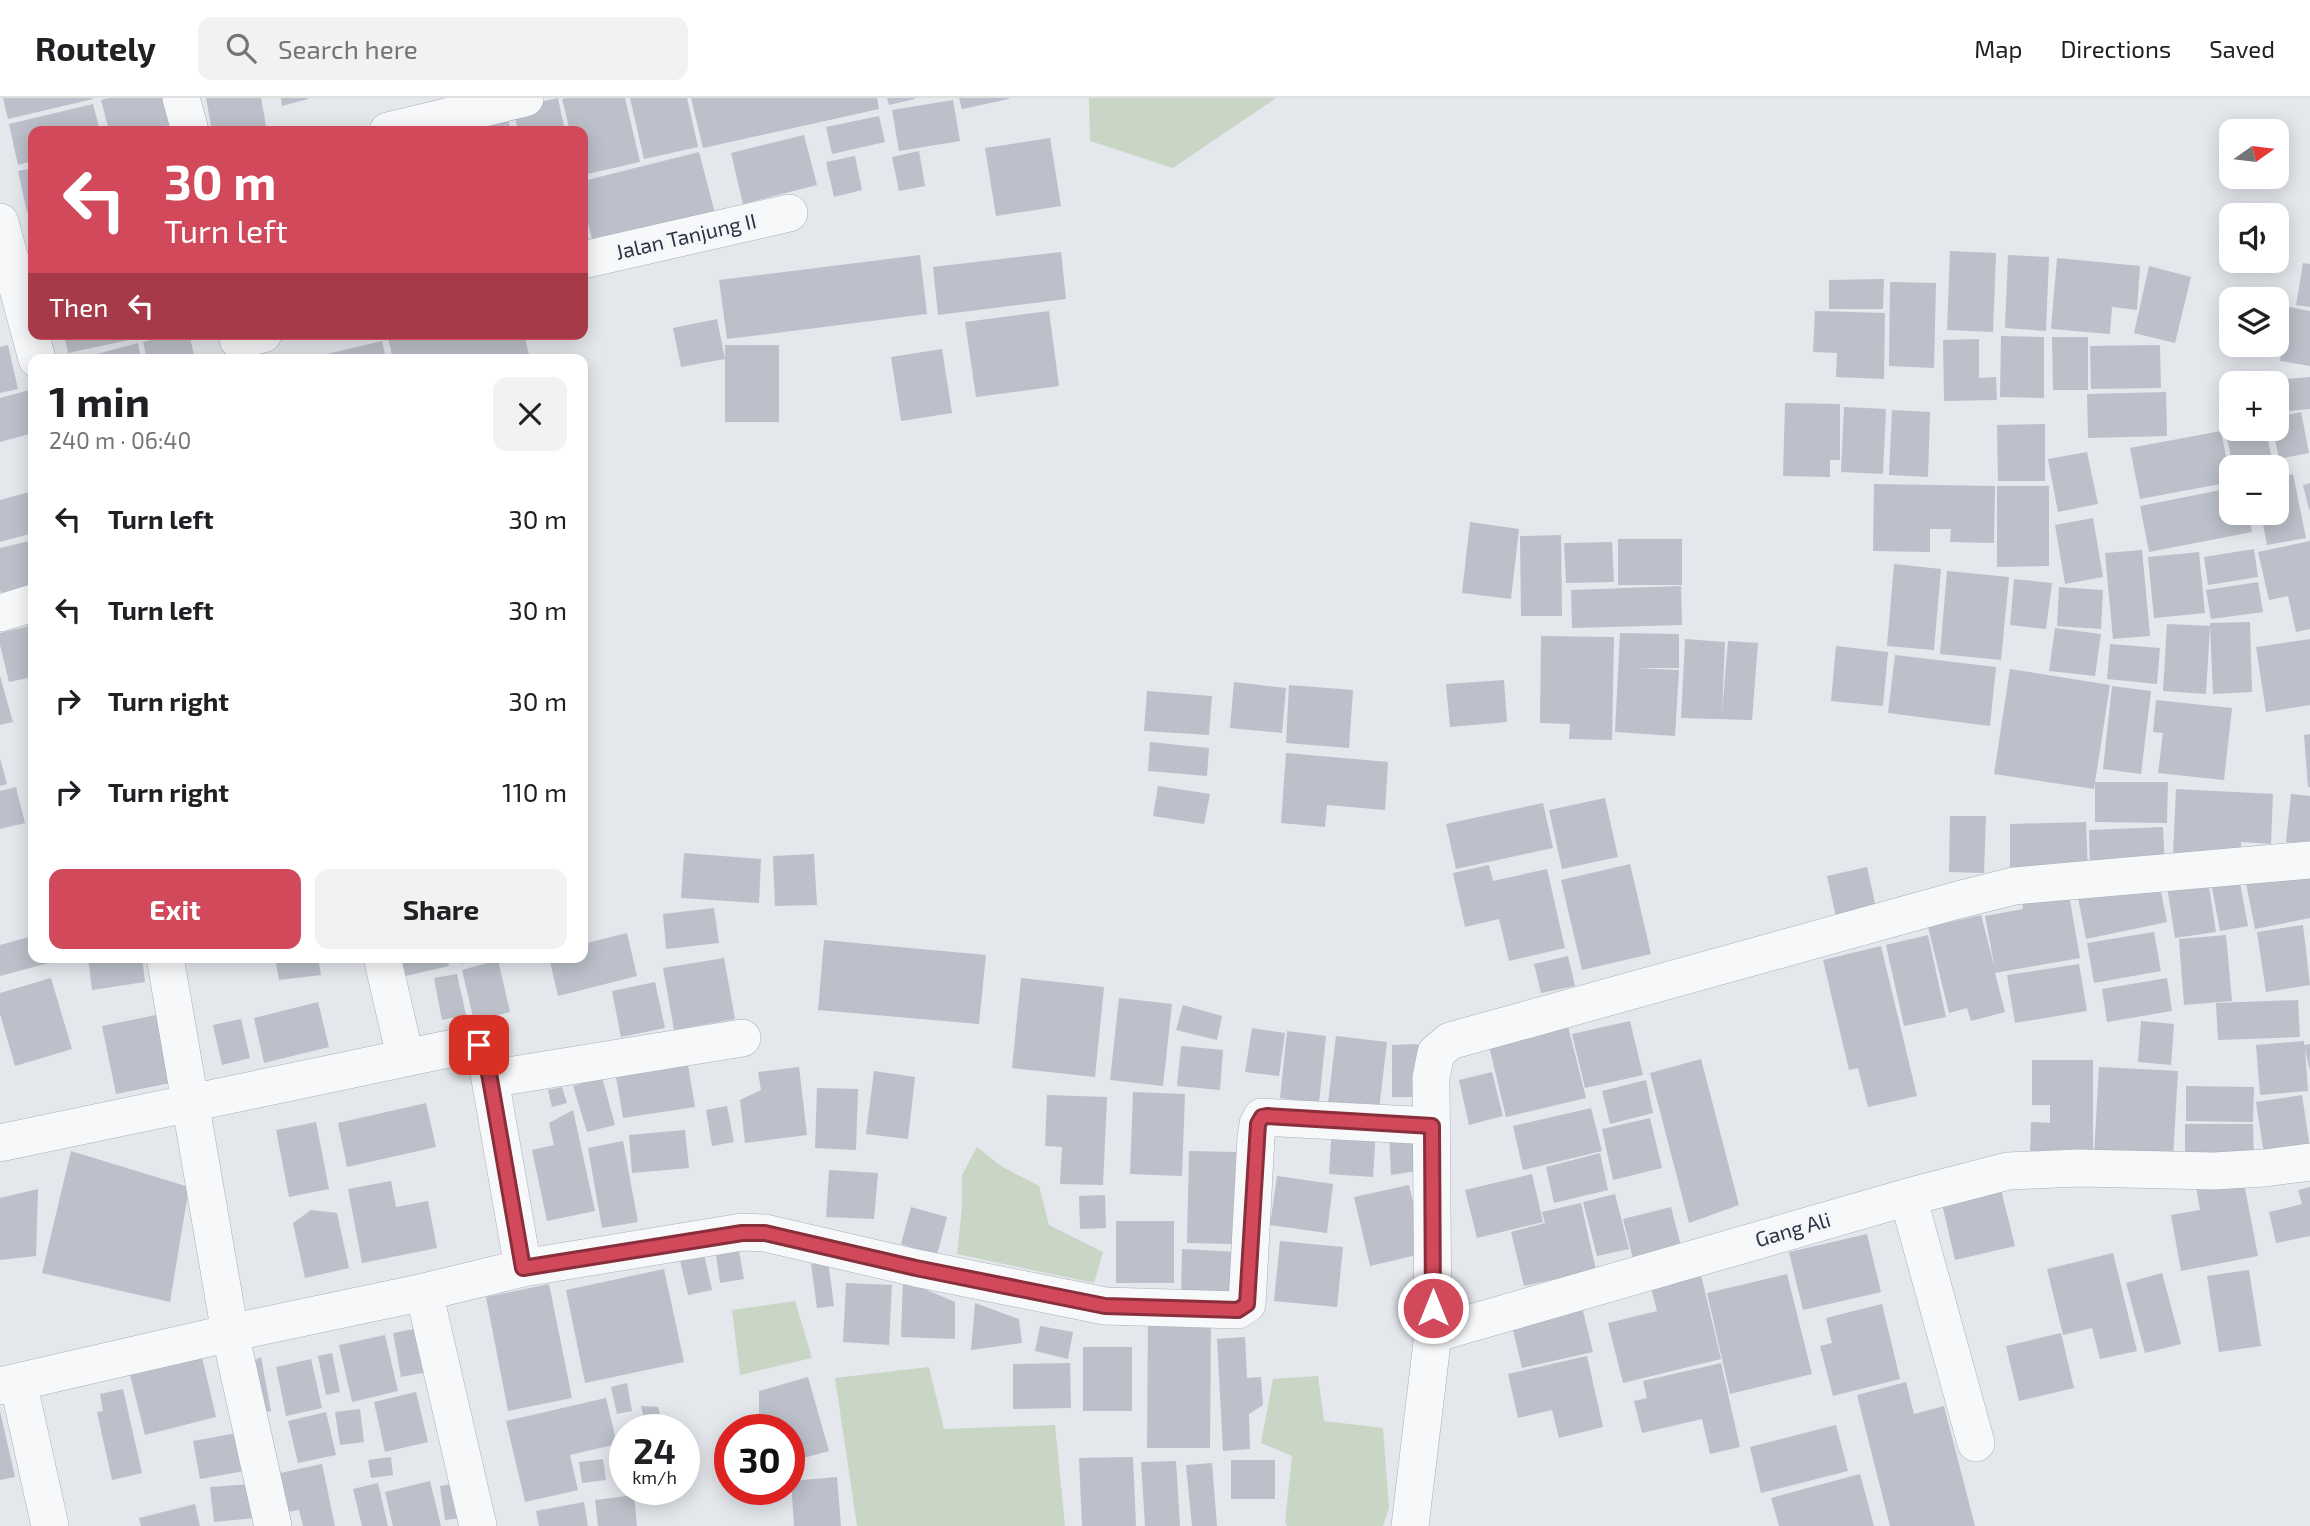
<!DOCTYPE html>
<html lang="en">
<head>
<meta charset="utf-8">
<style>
  :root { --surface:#fff; --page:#f2f2f2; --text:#202124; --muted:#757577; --line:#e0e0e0; --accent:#d1495b }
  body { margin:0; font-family:"Exo 2",sans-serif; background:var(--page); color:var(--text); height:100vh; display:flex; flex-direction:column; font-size:26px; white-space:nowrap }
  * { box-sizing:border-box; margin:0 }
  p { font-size:23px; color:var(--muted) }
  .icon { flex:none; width:38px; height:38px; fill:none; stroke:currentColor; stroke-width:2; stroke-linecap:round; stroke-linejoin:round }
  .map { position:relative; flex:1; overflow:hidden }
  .panel { position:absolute; left:28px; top:256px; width:560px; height:609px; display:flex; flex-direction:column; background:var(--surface); border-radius:14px; box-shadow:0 4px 18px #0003 }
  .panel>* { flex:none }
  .top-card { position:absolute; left:28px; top:28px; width:560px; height:214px; border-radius:14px; box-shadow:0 4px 18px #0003; background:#d1495b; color:#fff; overflow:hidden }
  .needle { width:46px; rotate:76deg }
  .controls { position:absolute; left:2219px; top:21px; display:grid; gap:14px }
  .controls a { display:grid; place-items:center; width:70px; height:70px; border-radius:14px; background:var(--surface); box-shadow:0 4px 18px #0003; font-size:35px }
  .speed { position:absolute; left:609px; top:1316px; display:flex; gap:14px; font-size:35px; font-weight:700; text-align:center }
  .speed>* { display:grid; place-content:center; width:91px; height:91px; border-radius:50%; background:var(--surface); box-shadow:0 4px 18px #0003; line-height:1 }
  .speed small { font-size:18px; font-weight:400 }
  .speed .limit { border:10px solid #d22; background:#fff; color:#111 }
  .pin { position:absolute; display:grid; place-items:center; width:60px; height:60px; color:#fff; margin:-30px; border-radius:14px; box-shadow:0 4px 10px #0006 }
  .me { position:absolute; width:77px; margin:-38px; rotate:0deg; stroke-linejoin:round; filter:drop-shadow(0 0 5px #0008) }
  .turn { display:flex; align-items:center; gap:24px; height:147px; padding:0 21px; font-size:32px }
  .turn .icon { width:91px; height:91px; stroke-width:2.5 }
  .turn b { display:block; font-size:49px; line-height:60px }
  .then { display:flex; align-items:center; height:66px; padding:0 21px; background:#0003; gap:14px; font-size:26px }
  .round { display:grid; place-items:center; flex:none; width:74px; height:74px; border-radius:14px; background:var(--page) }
  .headline { display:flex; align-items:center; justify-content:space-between; height:119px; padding:0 21px }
  h1 { font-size:42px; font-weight:700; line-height:52px }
  .cta { display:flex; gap:14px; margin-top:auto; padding:14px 21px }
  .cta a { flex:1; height:80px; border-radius:14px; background:var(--accent); color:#fff; font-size:28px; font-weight:700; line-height:80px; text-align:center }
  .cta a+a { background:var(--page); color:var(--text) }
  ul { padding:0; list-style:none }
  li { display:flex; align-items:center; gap:21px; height:91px; padding:0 21px }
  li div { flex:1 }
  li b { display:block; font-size:26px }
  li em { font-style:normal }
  header { display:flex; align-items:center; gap:42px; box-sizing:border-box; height:98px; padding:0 35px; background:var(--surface); border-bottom:2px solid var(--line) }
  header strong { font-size:33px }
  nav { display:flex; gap:38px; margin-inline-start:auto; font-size:24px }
  .search { width:490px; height:63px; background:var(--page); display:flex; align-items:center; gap:18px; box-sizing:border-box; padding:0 24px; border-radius:14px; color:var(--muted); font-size:26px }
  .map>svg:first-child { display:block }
</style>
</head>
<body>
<header>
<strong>Routely</strong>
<div class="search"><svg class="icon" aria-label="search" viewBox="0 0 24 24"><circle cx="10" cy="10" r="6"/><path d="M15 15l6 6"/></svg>Search here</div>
<nav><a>Map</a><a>Directions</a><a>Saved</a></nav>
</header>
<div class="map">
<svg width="2310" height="1428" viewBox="0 0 2310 1428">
  <rect width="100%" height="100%" fill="#e4e7ec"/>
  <path fill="#c9d6c5" d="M1089 0H1276L1173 70 1090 43Z
    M977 1049 1001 1068 1039 1088 1049 1127 1103 1154 1094 1185 957 1156 962 1109V1077Z
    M795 1203 812 1260 740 1277 732 1212Z
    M929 1269 944 1331 1055 1327 1065 1428H857L835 1280Z
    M1318 1278 1324 1323 1383 1330 1389 1410 1383 1428H1287L1285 1424 1292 1358 1261 1345 1273 1281Z"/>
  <path fill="#bbc0ca" d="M3 0H92L93 1 8 21Z
    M109 0H171L178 25 143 33H109L101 2Z
    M206 0H261L267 33H212Z
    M281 0H308V1L282 8Z
    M558 0 565 33H518L513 10Z
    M567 0H625L640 64 583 77V33H570L562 1Z
    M630 0H687L698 49 644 61Z
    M691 0H877L879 11 703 50Z
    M887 0H915V1L889 7Z
    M959 0H1009V1L962 11Z
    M953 2 960 43 899 53 892 12Z
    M93 6 100 33H33V63L18 67 9 26Z
    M507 18 511 33H464Z
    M879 18 885 44 832 56 826 29Z
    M804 37 817 87 743 106 731 55Z
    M1050 40 1061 108 996 118 985 50Z
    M919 53 925 88 899 93 892 59Z
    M699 54 717 123 595 153 583 104V83Z
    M855 58 862 92 834 99 826 64Z
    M33 70V112L27 114 18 73Z
    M1950 153 1996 155 1993 234 1947 232Z
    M1061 154 1066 201 938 217 933 169Z
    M920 157 927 216 727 241 719 182Z
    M2008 157 2049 159 2046 233 2005 230Z
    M2057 160 2140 168 2137 212 2112 209 2110 236 2051 231Z
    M2303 165 2310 166V209L2296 207Z
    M2149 168 2191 179 2175 245 2134 235Z
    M1884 181 1883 211H1829V182Z
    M1890 184 1936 185 1934 270 1889 268Z
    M2289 209 2310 213V268L2280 263Z
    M1049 213 1059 288 976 299 965 224Z
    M1815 213 1885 215 1884 281 1836 279 1837 255 1813 254Z
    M717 221 725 261 681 269 673 230Z
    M64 236H138V240L68 255Z
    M175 236H189L195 261H147L143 244Z
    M405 236H524L530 261H393L388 240Z
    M2001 238 2044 239V300L2000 299Z
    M2052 239H2088V292H2053Z
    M1979 241V280L1996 279 1997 302 1944 303 1943 242Z
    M382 243 386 261H324L323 257Z
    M138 245 141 261H82V260Z
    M8 247 18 291 0 295V249Z
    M725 247H779V324H725Z
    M2160 247 2161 290 2091 291 2090 248Z
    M942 251 952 315 901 323 891 259Z
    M2310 279V311L2278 314 2276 282Z
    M33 291V335L0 344V300Z
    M2166 294 2167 338 2088 340 2087 296Z
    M1785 305 1840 306V362H1830V379L1783 378Z
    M1844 309 1886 311 1883 376 1841 374Z
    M1892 312 1930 314 1928 379 1889 377Z
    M2301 314 2309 355 2279 361 2273 331H2277V319Z
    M2045 326V383H1998L1997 327Z
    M2231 328V331H2265L2274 369H2233L2225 330Z
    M2221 333 2231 384 2140 401 2130 350Z
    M2087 354 2098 406 2058 414 2048 361Z
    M2293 376 2306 440 2267 447 2261 415H2277V380Z
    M2310 385V411L2309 412 2303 387Z
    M1874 386 1995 388 1994 445 1950 444 1951 431H1930V454L1873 453Z
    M1997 388H2049V468L1997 469Z
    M2231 390V415H2248L2252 434 2149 454 2140 408Z
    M33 393V435L0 444V402Z
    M2093 420 2103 479 2065 486 2055 427Z
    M1470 424 1519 431 1511 501 1462 495Z
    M1561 437 1562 518H1521L1520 438Z
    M1618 441H1682V487H1618Z
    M33 442V495L3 502 0 491V450Z
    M2310 443V531L2296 534 2288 498 2269 502 2258 454Z
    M1612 444 1614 484 1566 485 1564 445Z
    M2254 451 2258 479 2208 487 2204 459Z
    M2142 452 2150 538 2113 541 2105 455Z
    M2199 454 2205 515 2154 520 2148 459Z
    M1894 466 1941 471 1934 552 1887 548Z
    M1947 473 2009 479 2001 562 1940 556Z
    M2014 481 2052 485 2046 531 2010 527Z
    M2258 484 2263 514 2211 521 2206 492Z
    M1681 488 1682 527 1572 530 1571 492Z
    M2059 489 2103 492 2101 531 2057 528Z
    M2250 524 2252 594 2213 596 2210 528 2206 596 2163 593 2167 526 2210 528V525Z
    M33 527V579L9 584 0 547V535Z
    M2055 530 2101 536 2095 578 2049 573Z
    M1620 535 1679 536V570H1635L1679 572 1675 638 1615 634Z
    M1541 538 1614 539 1612 642 1569 641 1570 626 1540 625Z
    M1685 541 1725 544 1722 615 1728 543 1758 545 1752 622 1681 620Z
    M2310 541V607L2266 614 2256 549Z
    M2110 546 2160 550 2157 586 2107 581Z
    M1836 548 1888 554 1883 608 1831 603Z
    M1895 557 1996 569 1990 628 1888 615Z
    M2010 571 2110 587 2094 691 1994 676Z
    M0 578 13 624 0 627Z
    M1504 582 1507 624 1450 629 1446 586Z
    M1234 584 1286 590 1282 635 1230 630Z
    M1289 587 1353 592 1349 650 1286 645Z
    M2112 588 2151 593 2141 676 2103 671Z
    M1147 593 1212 598 1209 637 1144 633Z
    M2156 602 2232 610 2224 682 2158 675 2163 635 2153 634Z
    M2310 636V689H2308L2304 637Z
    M1150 644 1209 650 1207 678 1148 673Z
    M1286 655 1388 664 1385 712 1327 707 1325 729 1281 725Z
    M0 660 7 686 0 688Z
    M2095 684H2168L2167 725 2095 724Z
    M1158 688 1210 696 1204 726 1153 718Z
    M16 689 25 725 0 731V693Z
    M2176 691 2273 696 2271 746 2241 744V760L2173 757Z
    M2291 696 2310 698V747L2286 744Z
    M1605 700 1618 759 1562 771 1549 712Z
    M1543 705 1553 750 1456 771 1446 726Z
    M1950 718H1986L1984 775 1949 774Z
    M2086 724 2088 775 2010 777V726Z
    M2163 729 2165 769 2090 772 2089 732Z
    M684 755 761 761 759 805 681 800Z
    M814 756 817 807 775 808 773 758Z
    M2310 765V820L2255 831 2246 785Z
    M1630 766 1651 856 1582 872 1561 782Z
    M1489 767 1493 783 1547 771 1565 850 1509 863 1499 821 1465 829 1453 775Z
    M1867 769 1876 810 1836 819 1827 778Z
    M2207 776 2216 834 2175 840 2166 782Z
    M2158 779 2167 824 2086 841 2076 789Z
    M2239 780 2248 828 2220 833 2211 784Z
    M2068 791 2080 860 1995 875 2005 914 1971 923 1967 910 1949 915 1928 829 1981 817 1995 871 1985 818 2023 811 2021 799Z
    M714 810 719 845 666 851 663 816Z
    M2303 827 2310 887 2266 894 2257 834Z
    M2154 834 2161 873 2094 885 2087 845Z
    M627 835 637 878 558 898 549 859H583V846Z
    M1928 837 1946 919 1904 928 1886 847Z
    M2226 837 2232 903 2184 907 2179 841Z
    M33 838V859L68 860 0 878V847Z
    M824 842 986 857 979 926 818 912Z
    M1881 848 1917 998 1868 1009 1858 970 1849 972 1823 862Z
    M1568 858 1575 888 1541 895 1534 866Z
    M88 859H142L145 884 92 892Z
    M275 859H318L321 877 279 882Z
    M396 859H447L449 868 401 879Z
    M460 859H482V860L461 866Z
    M724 860 735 921 674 932 663 870Z
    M498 862 510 914 474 923 462 872Z
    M2079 866 2087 913 2015 925 2007 877Z
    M457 876 466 917 442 922 434 880Z
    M51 880 72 951 15 968 0 916V895Z
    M1021 880 1104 889 1095 979 1012 970Z
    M2167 880 2172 913 2107 924 2102 891Z
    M655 884 665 930 621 939 612 893Z
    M1119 900 1172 906 1163 988 1110 982Z
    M2298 902 2300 939 2218 942 2216 905Z
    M318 904 329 949 264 965 254 920Z
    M1183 907 1222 918 1217 942 1176 932Z
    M156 917 170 985 116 996 102 928Z
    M241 921 250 960 222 967 213 927Z
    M1630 923 1643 977 1585 990 1572 936Z
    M2141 923 2174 926 2171 967 2138 964Z
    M1568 928 1586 1000 1506 1019 1489 948Z
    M1252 930 1285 935 1279 978 1245 974Z
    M1287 933 1326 938 1319 1005 1280 1000Z
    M1336 938 1387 944 1379 1012 1328 1005Z
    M2304 943V947L2310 946V973L2305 951 2308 993 2260 997 2256 947Z
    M1414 946 1426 948V999H1392V947Z
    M1181 948 1223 952 1220 992 1177 988Z
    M1701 961 1739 1107 1689 1125 1650 975Z
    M2032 962H2093V1058L2030 1059 2031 1024 2050 1025V1007H2032Z
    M688 967 695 1009 623 1020 616 979Z
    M799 969 807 1037 745 1045 740 1002 761 992 758 974Z
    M2099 969 2178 973 2173 1061 2094 1057Z
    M874 973 915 979 908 1041 866 1036Z
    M1492 974 1503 1018 1469 1027 1459 982Z
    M602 979 615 1027 587 1034 573 988Z
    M1646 982 1653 1015 1610 1026 1602 993Z
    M2186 988 2254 989 2253 1024 2186 1023Z
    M562 989 567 1005 552 1009 548 992Z
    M817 990 858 991 856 1052 815 1050Z
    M1133 994 1185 996 1182 1078 1130 1076Z
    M1047 997 1107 999 1103 1087 1060 1086 1062 1049 1045 1048Z
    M2302 997 2310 1050 2264 1057 2256 1004Z
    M426 1005 436 1049 347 1069 338 1025Z
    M727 1008 734 1044 712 1048 706 1012Z
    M1591 1010 1602 1053 1523 1072 1513 1028Z
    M573 1012 595 1113 547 1123 532 1052 554 1047 549 1025Z
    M1650 1020 1662 1070 1613 1082 1602 1031Z
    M316 1024 329 1091 289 1099 276 1032Z
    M2185 1026H2253L2254 1059H2185Z
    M1332 1029 1376 1032 1373 1079 1329 1076Z
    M685 1032 689 1070 632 1075 629 1037Z
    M1416 1034V1073L1391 1077 1389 1035Z
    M623 1043 638 1124 602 1130 588 1050Z
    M71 1053 189 1089 170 1204 42 1175Z
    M1189 1053 1236 1054 1234 1146 1187 1145Z
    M1600 1055 1608 1092 1554 1105 1546 1069Z
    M829 1072 878 1075 874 1121 826 1119Z
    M1532 1076 1543 1124 1477 1140 1465 1092Z
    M1277 1078 1333 1086 1327 1135 1270 1127Z
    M2243 1080 2258 1158 2181 1173 2171 1117 2200 1112 2196 1089Z
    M391 1083 396 1109 428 1103 437 1150 362 1165 348 1091Z
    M1409 1087 1425 1155 1370 1168 1354 1099Z
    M2310 1089V1138L2276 1145 2269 1114 2302 1106 2298 1092Z
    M38 1091 36 1158 0 1162V1100Z
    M2001 1092 2015 1148 1955 1162 1942 1106Z
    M1615 1096 1629 1151 1597 1158 1583 1104Z
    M1105 1097 1106 1130 1080 1131 1079 1098Z
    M1581 1105 1596 1172 1524 1188 1511 1134 1545 1125 1542 1114Z
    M911 1109 947 1119 937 1157 901 1146Z
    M1671 1109 1681 1148 1633 1161 1623 1121Z
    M311 1112 337 1115 349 1170 305 1180 293 1125Z
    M1116 1123H1174V1185H1116Z
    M1867 1136 1881 1194 1803 1212 1789 1154Z
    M1280 1143 1343 1149 1337 1209 1274 1203Z
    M1182 1151 1238 1154 1237 1198 1181 1196Z
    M739 1153 744 1181 720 1185 716 1157Z
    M2113 1155 2137 1253 2100 1261 2092 1230 2063 1237 2047 1171Z
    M704 1156 712 1192 688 1197 680 1162Z
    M828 1163 834 1208 817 1210 811 1166Z
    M664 1171 684 1264 585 1285 566 1192Z
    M2249 1172 2261 1248 2219 1254 2207 1178Z
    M1700 1173 1721 1261 1623 1285 1608 1225 1657 1213 1650 1186Z
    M2162 1175 2181 1246 2145 1255 2126 1185Z
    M1787 1176 1812 1276 1730 1296 1707 1195Z
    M903 1182 955 1204V1241L901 1239Z
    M846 1185 892 1187 889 1247 843 1244Z
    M549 1186 572 1300 508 1313 486 1199Z
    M975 1205 1019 1221 1022 1245 971 1252Z
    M1882 1206 1900 1281 1833 1298 1820 1248 1832 1245 1826 1220Z
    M1582 1209 1593 1254 1522 1270 1511 1224Z
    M1148 1221H1211L1210 1350H1147Z
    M1040 1228 1073 1234 1068 1261 1035 1253Z
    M419 1230 427 1274 401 1279 393 1235Z
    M2061 1235 2074 1290 2019 1303 2006 1248Z
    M385 1237 398 1293 352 1304 339 1247Z
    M1245 1239 1247 1280 1261 1279 1263 1307 1249 1316 1250 1351 1223 1353 1217 1241Z
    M1083 1249H1132V1313H1083Z
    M332 1255 340 1294 326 1297 318 1258Z
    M1587 1258 1603 1329 1559 1340 1552 1312 1518 1320 1508 1276Z
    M202 1259 216 1319 145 1337 130 1277Z
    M261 1259 271 1313 258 1316 249 1265Z
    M311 1261 322 1310 286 1318 276 1269Z
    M1070 1265 1071 1310 1013 1311V1266Z
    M1721 1265 1740 1349 1710 1356 1702 1321 1642 1335 1634 1303 1647 1300 1643 1283Z
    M808 1279 829 1353 789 1364V1332H759V1293Z
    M1906 1284 1914 1316 1944 1308 1975 1428H1890L1857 1297Z
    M627 1285 632 1313 617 1316 611 1289Z
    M123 1291 142 1375 112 1382 97 1314 103 1313 100 1296Z
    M416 1294 428 1344 385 1354 374 1304Z
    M606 1300 617 1346 570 1357 578 1392 525 1404 506 1323Z
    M641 1308 658 1309 661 1321 645 1324Z
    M360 1311 364 1344 340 1347 335 1314Z
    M0 1313 15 1379 0 1382Z
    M326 1314 336 1357 298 1365 288 1323Z
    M1836 1327 1848 1373 1761 1395 1750 1349Z
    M237 1335 244 1373 200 1381 193 1343Z
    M625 1354V1383L621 1384 613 1357Z
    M391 1359 393 1377 371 1380 368 1362Z
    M1133 1359 1136 1428H1082L1079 1360Z
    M603 1361 606 1382 582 1385 579 1364Z
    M1231 1362H1275V1401H1231Z
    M1176 1363 1180 1428H1145L1141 1364Z
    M1212 1365 1217 1428H1192L1186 1367Z
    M322 1366 335 1428H303L299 1412 288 1414 280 1375Z
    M1860 1376 1874 1428H1779L1771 1400Z
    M837 1379 841 1428H794L791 1383Z
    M430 1383 441 1428H393L385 1394Z
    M378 1385 388 1428H362L353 1391Z
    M457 1385 462 1420 445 1422 440 1388Z
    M251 1386 255 1420 214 1424 210 1389Z
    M634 1397 637 1428H598L595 1402Z
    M584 1404 588 1428H539L536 1413Z
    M195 1406 200 1428H141L139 1420Z"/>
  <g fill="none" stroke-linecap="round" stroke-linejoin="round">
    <g stroke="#a9aeb7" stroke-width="38">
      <path id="street" d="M181 0 190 33
        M388 33 525 0
        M0 124 37 261
        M583 162 789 115
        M238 242 263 236
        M0 515 33 505
        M165 859 230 1235 273 1428
        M382 859 405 958
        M490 981 742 940
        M0 1045 477 945 484 952 490 981 523 1170
        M1908 1099 2008 1073 2078 1070 2214 1073 2265 1070 2310 1064
        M424 1194 478 1428
        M1433 1236 1908 1099 1976 1345
        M18 1284 50 1428
        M0 1288 230 1235 424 1194 523 1170 742 1134 765 1135 916 1170 1105 1208 1238 1212 1247 1206 1256 1039 1258 1026 1262 1019 1432 1028
        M1410 1428 1433 1236 1431 980 1436 955 1450 943 1958 802 2014 788 2310 762"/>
    </g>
    <use href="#street" stroke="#f7f8fa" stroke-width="37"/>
  </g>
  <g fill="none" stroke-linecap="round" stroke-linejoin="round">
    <g stroke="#882f3b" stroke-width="18">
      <path id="route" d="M479 947 484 952 490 981 523 1170 742 1135H765L916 1170 1105 1208 1238 1212 1247 1206 1258 1026 1262 1019 1267 1018 1432 1028 1433 1210"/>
    </g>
    <use href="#route" stroke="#d1495b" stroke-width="12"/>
  </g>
  <g text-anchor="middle" stroke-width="7" stroke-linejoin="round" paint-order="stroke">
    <g font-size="21" fill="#2b3445" stroke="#f4f6f9">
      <text transform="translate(686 139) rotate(-13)" y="7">Jalan Tanjung II</text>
      <text transform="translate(1793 1132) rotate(-16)" y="7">Gang Ali</text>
    </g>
  </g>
</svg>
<div class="controls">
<a><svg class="needle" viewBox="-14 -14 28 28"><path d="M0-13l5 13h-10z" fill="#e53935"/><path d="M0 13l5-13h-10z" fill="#757577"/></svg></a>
<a><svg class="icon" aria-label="sound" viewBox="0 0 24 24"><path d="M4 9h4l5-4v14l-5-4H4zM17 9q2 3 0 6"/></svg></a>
<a><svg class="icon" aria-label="layers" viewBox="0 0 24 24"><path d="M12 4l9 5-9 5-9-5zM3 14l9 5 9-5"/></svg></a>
<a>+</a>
<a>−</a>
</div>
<div class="speed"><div>24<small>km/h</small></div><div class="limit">30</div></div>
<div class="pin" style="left:479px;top:947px;background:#d93025"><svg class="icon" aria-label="arrive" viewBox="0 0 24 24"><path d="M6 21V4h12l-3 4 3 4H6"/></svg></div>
<svg class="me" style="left:1433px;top:1210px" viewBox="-20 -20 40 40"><circle r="17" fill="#d1495b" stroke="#fff" stroke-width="3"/><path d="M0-11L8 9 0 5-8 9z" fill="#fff"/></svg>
<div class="top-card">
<div class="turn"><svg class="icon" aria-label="left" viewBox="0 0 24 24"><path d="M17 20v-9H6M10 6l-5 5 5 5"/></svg><div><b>30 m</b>Turn left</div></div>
<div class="then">Then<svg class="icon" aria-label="left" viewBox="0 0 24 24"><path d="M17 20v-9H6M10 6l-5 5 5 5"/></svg></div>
</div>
<section class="panel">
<div class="headline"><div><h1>1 min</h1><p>240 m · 06:40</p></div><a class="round"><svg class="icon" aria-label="close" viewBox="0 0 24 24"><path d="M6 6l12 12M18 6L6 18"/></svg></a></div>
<ul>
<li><svg class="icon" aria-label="left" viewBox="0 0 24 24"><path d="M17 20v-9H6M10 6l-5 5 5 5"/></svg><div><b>Turn left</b></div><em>30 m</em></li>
<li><svg class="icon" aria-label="left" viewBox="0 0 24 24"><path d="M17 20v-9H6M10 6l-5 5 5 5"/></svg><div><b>Turn left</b></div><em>30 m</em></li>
<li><svg class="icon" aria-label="right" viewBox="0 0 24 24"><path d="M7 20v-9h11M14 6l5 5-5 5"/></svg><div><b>Turn right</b></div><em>30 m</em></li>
<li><svg class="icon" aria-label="right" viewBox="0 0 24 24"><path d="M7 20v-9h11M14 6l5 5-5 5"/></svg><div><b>Turn right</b></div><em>110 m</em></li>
</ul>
<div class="cta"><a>Exit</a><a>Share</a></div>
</section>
</div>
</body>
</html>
